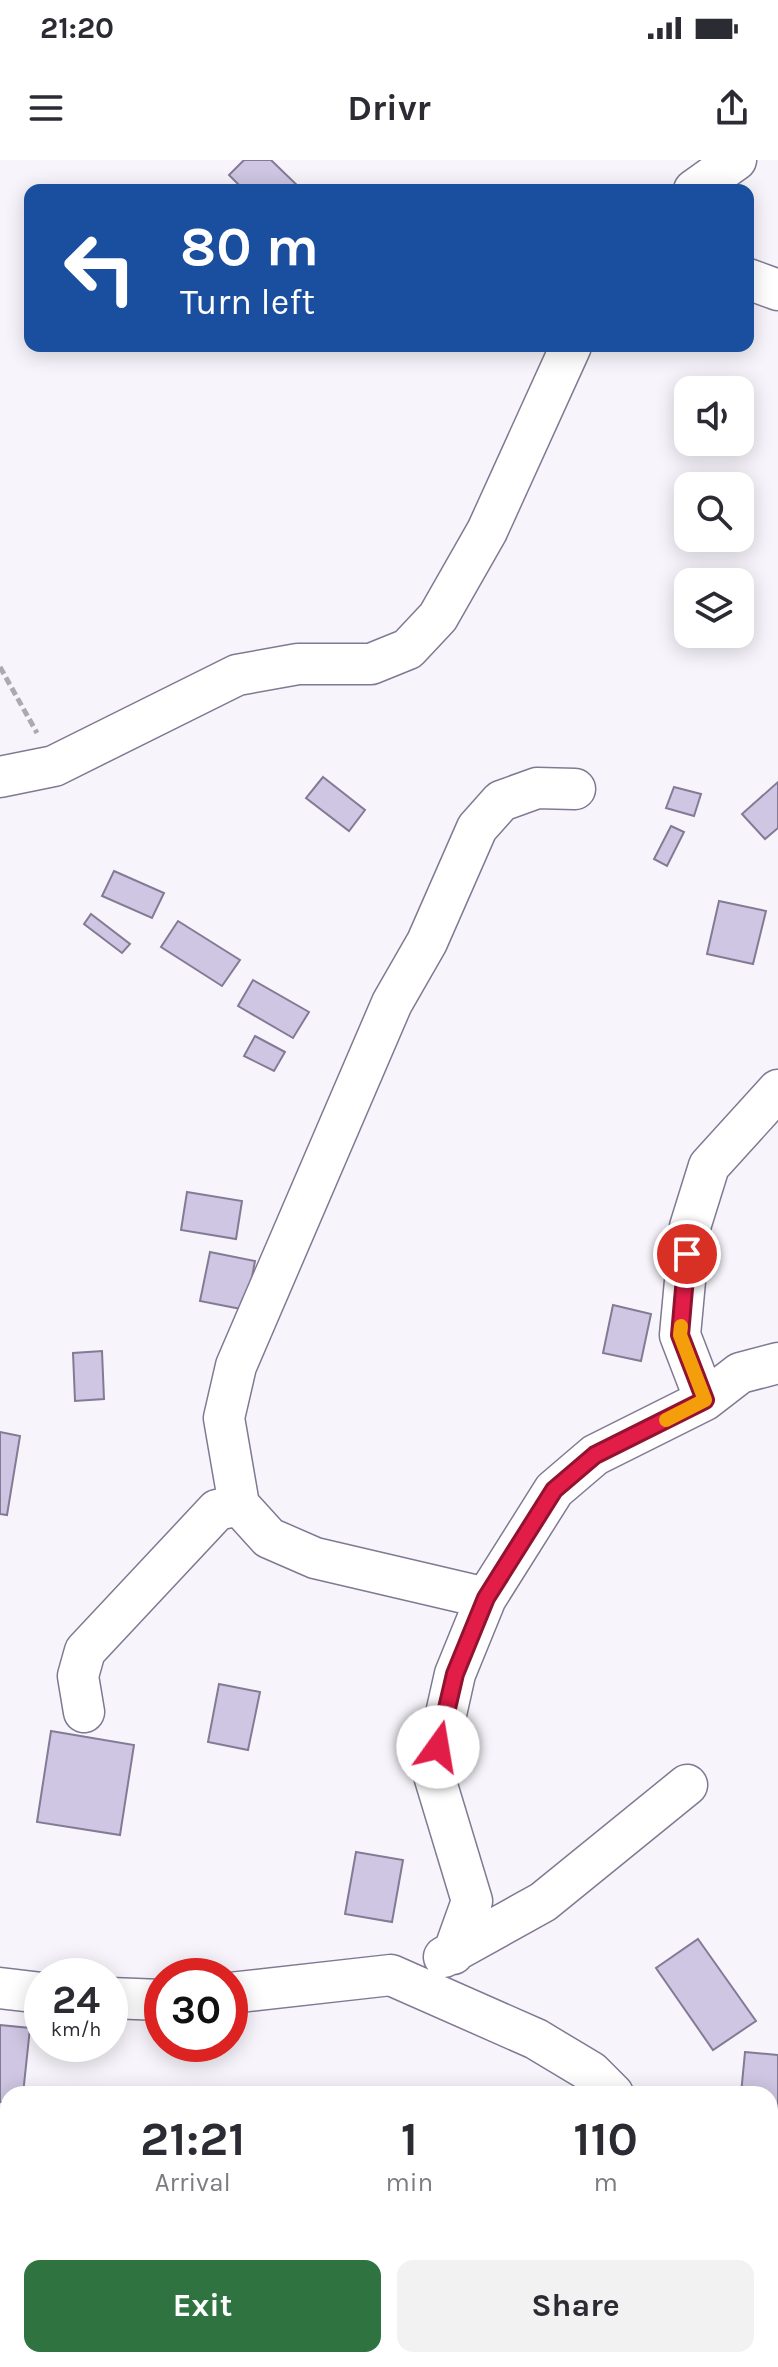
<!DOCTYPE html>
<html lang="en">
<head>
<meta charset="utf-8">
<style>
  :root { --surface:#fff; --page:#f2f2f3; --text:#2b2b33; --muted:#7c7c81; --accent:#2f7440 }
  body { margin:0; font-family:Karla,sans-serif; background:var(--page); color:var(--text); height:100vh; display:flex; flex-direction:column; font-size:30px; white-space:nowrap }
  * { box-sizing:border-box; margin:0 }
  p { font-size:26px; color:var(--muted) }
  .icon { flex:none; width:44px; height:44px; fill:none; stroke:currentColor; stroke-width:2; stroke-linecap:round; stroke-linejoin:round }
  .map { position:relative; flex:1; overflow:hidden }
  .drawer { position:absolute; left:0px; top:1926px; width:778px; height:282px; display:flex; flex-direction:column; background:var(--surface); border-radius:24px 24px 0 0; box-shadow:0 4px 20px #0003 }
  .drawer>* { flex:none }
  .guide { position:absolute; left:24px; top:24px; width:730px; height:168px; border-radius:16px; box-shadow:0 4px 20px #0003; background:#1a4fa0; color:#fff; overflow:hidden }
  .fabs { position:absolute; left:674px; top:216px; display:grid; gap:16px }
  .fabs a { display:grid; place-items:center; width:80px; height:80px; border-radius:16px; background:var(--surface); box-shadow:0 4px 20px #0003; font-size:40px }
  .speed { position:absolute; left:24px; top:1798px; display:flex; gap:16px; font-size:40px; font-weight:700; text-align:center }
  .speed>* { display:grid; place-content:center; width:104px; height:104px; border-radius:50%; background:var(--surface); box-shadow:0 4px 20px #0003; line-height:1 }
  .speed small { font-size:20px; font-weight:400 }
  .speed .limit { border:12px solid #d22; background:#fff; color:#111 }
  .pin { position:absolute; display:grid; place-items:center; width:68px; height:68px; color:#fff; margin:-34px; border:4px solid #fff; border-radius:50%; box-shadow:0 2px 8px #0007 }
  .me { position:absolute; width:88px; margin:-44px; rotate:13deg; stroke-linejoin:round; filter:drop-shadow(0 0 6px #0008) }
  .turn { display:flex; align-items:center; gap:28px; height:168px; padding:0 24px; font-size:36px }
  .turn .icon { width:104px; height:104px; stroke-width:2.5 }
  .turn b { display:block; font-size:56px; line-height:68px }
  .eta { display:flex; justify-content:space-evenly; align-items:center; height:136px; text-align:center }
  .eta b { font-size:48px; font-weight:700; line-height:56px }
  .action { display:flex; gap:16px; margin-top:auto; padding:16px 24px }
  .action a { flex:1; height:92px; border-radius:16px; background:var(--accent); color:#fff; font-size:32px; font-weight:700; line-height:92px; text-align:center }
  .action a+a { background:var(--page); color:var(--text) }
  .status { display:flex; justify-content:space-between; align-items:center; height:56px; padding:0 40px; background:var(--surface); direction:ltr }
  .status svg { height:22px; fill:currentColor }
  header { display:flex; justify-content:space-between; align-items:center; height:104px; padding:0 24px; background:var(--surface); font-size:36px; font-weight:700 }
  .map>svg:first-child { display:block }
</style>
</head>
<body>
<div class="status"><b>21:20</b><svg viewBox="0 0 49 12"><path d="M0 12V9h3v3zM5 12V6h3v6zM10 12V3h3v9zM15 12V0h3v12zM26 1h20v11H26zM47 4h2v5h-2z"/></svg></div>
<header><svg class="icon" aria-label="menu" viewBox="0 0 24 24"><path d="M4 6h16M4 12h16M4 18h16"/></svg>Drivr<svg class="icon" aria-label="share" viewBox="0 0 24 24"><path d="M12 15V3M7 8l5-5 5 5M5 13v7h14v-7"/></svg></header>
<div class="map">
<svg width="778" height="2207" viewBox="0 0 778 2207">
  <rect width="100%" height="100%" fill="#f7f5fb"/>
  <path fill="#cec6e2" stroke="#837b95" stroke-width="2" d="M244 0H271L302 30H244L229 15Z
    M323 617 365 650 349 671 306 638Z
    M778 622V668L765 679 742 654Z
    M674 627 701 634 694 656 666 648Z
    M671 666 684 672 667 706 654 699Z
    M114 711 164 733 152 758 102 736Z
    M719 741 766 751 753 804 707 794Z
    M91 754 130 784 122 793 84 764Z
    M178 761 240 800 222 826 161 787Z
    M253 820 309 852 293 878 238 846Z
    M255 876 285 892 274 911 244 896Z
    M187 1032 242 1041 236 1079 181 1070Z
    M210 1092 255 1101 246 1150 200 1141Z
    M613 1145 651 1154 641 1201 603 1193Z
    M102 1191 104 1239 75 1241 73 1193Z
    M0 1272 20 1276 7 1355 0 1354Z
    M219 1524 260 1532 248 1590 208 1582Z
    M51 1571 134 1585 120 1675 37 1662Z
    M356 1692 403 1700 392 1762 345 1754Z
    M698 1779 756 1861 713 1890 656 1808Z
    M0 1865 30 1868 23 1934H8V1943L0 1942Z
    M745 1892 778 1895V1960L770 1959V1934H741Z
    M770 2136 778 2137V2179L770 2178Z
    M702 2200H736L738 2207H704Z"/>
  <g fill="none" stroke-linecap="round" stroke-linejoin="round">
    <g stroke="#807993" stroke-width="43">
      <path id="minor" d="M694 30 736 0
        M748 119 778 130
        M0 617 54 606 237 515 298 504H371L408 489 438 457 487 371 571 186
        M705 1240 680 1175 690 1067 709 1006 778 930
        M486 1438 315 1398 269 1378 239 1345 224 1258 236 1206 392 843 427 782 477 668 501 641 537 628 575 629
        M84 1552 78 1516 85 1491 217 1350 239 1345
        M453 1794 472 1741 433 1612 455 1514 486 1438 554 1330 595 1295 705 1240 740 1213 778 1203
        M444 1797 543 1742 687 1625
        M0 1828 42 1833
        M230 1833 391 1815 536 1879 591 1912 613 1934
        M110 1838 162 1840
        M770 2086 778 2090"/>
    </g>
    <path stroke="#aca9b1" stroke-width="5" stroke-dasharray="8 4" stroke-linecap="butt" d="M0 507 37 573"/>
    <use href="#minor" stroke="#fff" stroke-width="40"/>
  </g>
  <g fill="none" stroke-linecap="round" stroke-linejoin="round">
    <g stroke="#92132f" stroke-width="20">
      <path id="route" d="M438 1587 455 1514 486 1438 554 1330 595 1295 705 1240 680 1175 687 1094"/>
    </g>
    <use href="#route" stroke="#e11d48" stroke-width="14"/>
    <path stroke="#f59e0b" stroke-width="14" d="M666 1260 705 1240 680 1175 681 1166"/>
  </g>
</svg>
<div class="fabs">
<a><svg class="icon" aria-label="sound" viewBox="0 0 24 24"><path d="M4 9h4l5-4v14l-5-4H4zM17 9q2 3 0 6"/></svg></a>
<a><svg class="icon" aria-label="search" viewBox="0 0 24 24"><circle cx="10" cy="10" r="6"/><path d="M15 15l6 6"/></svg></a>
<a><svg class="icon" aria-label="layers" viewBox="0 0 24 24"><path d="M12 4l9 5-9 5-9-5zM3 14l9 5 9-5"/></svg></a>
</div>
<div class="speed"><div>24<small>km/h</small></div><div class="limit">30</div></div>
<div class="pin" style="left:687px;top:1094px;background:#d93025"><svg class="icon" aria-label="arrive" viewBox="0 0 24 24"><path d="M6 21V4h12l-3 4 3 4H6"/></svg></div>
<svg class="me" style="left:438px;top:1587px" viewBox="-20 -20 40 40"><circle r="19" fill="#fff"/><path d="M0-13L10 11 0 6-10 11z" fill="#e11d48"/></svg>
<div class="guide">
<div class="turn"><svg class="icon" aria-label="left" viewBox="0 0 24 24"><path d="M17 20v-9H6M10 6l-5 5 5 5"/></svg><div><b>80 m</b>Turn left</div></div>
</div>
<section class="drawer">
<div class="eta">
<div><b>21:21</b><p>Arrival</p></div>
<div><b>1</b><p>min</p></div>
<div><b>110</b><p>m</p></div>
</div>
<div class="action"><a>Exit</a><a>Share</a></div>
</section>
</div>
</body>
</html>
